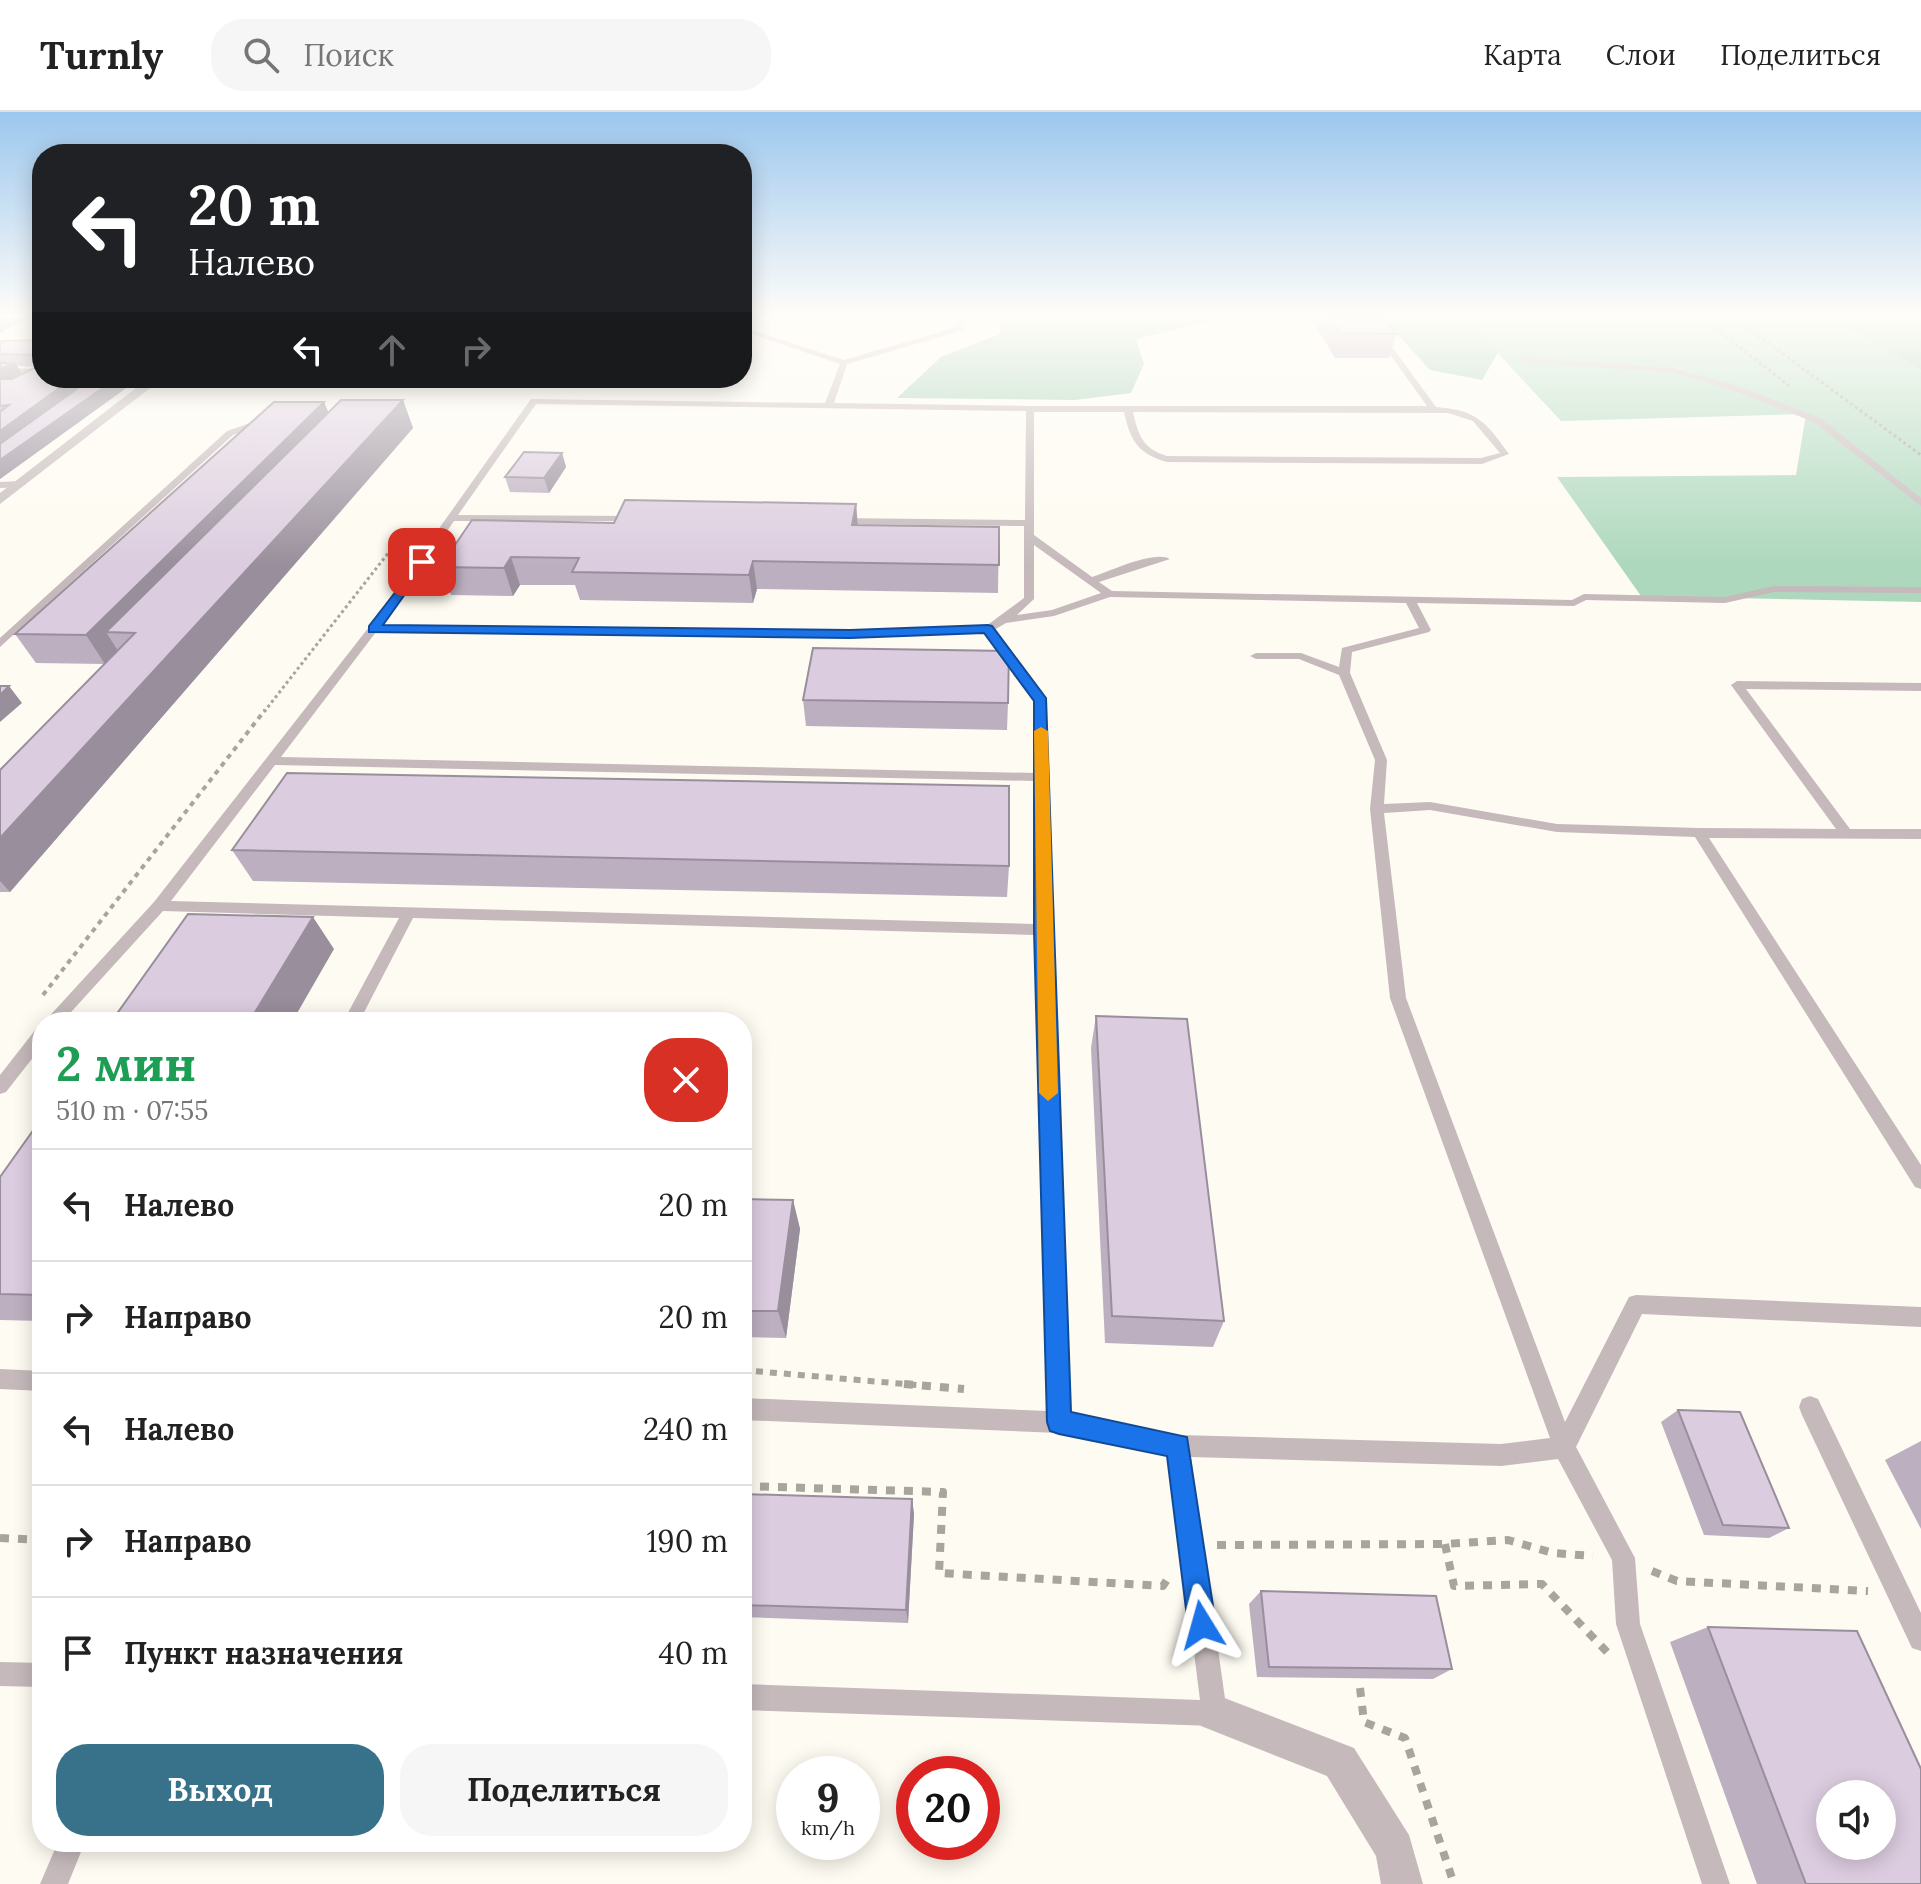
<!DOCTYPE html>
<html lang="ru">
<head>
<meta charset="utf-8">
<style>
  :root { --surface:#fff; --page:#f6f6f6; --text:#222; --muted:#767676; --line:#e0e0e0; --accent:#37728a }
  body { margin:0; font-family:Lora,serif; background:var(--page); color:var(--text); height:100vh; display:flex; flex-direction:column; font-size:30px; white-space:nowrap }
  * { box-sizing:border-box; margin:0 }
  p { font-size:26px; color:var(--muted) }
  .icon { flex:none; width:44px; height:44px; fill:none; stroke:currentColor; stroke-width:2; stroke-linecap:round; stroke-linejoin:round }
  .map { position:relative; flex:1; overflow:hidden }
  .panel { position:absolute; left:32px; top:900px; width:720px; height:840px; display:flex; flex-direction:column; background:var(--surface); border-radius:32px; box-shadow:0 4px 20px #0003 }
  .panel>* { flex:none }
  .top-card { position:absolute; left:32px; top:32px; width:720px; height:244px; border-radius:32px; box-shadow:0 4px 20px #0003; background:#202124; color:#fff; overflow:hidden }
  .controls { position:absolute; left:1816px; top:1668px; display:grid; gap:16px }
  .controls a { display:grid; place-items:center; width:80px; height:80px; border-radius:50%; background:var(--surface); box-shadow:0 4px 20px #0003; font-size:40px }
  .speed { position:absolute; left:776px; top:1644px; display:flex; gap:16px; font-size:40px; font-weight:700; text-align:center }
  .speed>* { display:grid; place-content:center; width:104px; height:104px; border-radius:50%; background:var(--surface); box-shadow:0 4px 20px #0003; line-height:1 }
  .speed small { font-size:20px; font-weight:400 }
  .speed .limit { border:12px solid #d22; background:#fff; color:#111 }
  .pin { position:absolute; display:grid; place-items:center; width:68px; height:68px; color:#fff; margin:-34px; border-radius:16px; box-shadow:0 4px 12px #0006 }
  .me { position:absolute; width:88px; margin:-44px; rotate:352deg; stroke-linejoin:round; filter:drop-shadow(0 0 6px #0008) }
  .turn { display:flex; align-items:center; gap:28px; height:168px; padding:0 24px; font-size:36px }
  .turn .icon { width:104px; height:104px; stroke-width:2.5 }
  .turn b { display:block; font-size:56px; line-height:68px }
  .lanes { display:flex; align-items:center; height:76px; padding:0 24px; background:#0003; justify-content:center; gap:40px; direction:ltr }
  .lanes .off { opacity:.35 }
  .round { display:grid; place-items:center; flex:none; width:84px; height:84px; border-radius:32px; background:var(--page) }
  .overview { display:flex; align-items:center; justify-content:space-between; height:136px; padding:0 24px }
  h1 { font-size:48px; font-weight:800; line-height:60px; color:#1e9e55 }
  .button { display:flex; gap:16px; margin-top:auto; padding:16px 24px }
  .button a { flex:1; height:92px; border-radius:32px; background:var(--accent); color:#fff; font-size:32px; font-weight:800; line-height:92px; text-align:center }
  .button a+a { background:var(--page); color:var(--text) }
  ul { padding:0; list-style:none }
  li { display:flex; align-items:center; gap:24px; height:112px; padding:0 24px; border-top:2px solid var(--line) }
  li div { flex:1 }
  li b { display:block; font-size:30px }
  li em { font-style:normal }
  header { display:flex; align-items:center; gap:48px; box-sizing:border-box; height:112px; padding:0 40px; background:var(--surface); border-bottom:2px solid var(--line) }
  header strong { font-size:38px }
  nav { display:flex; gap:44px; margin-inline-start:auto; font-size:28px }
  .search { width:560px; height:72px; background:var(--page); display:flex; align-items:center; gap:20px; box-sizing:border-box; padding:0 28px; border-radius:32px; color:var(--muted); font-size:30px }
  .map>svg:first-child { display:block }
</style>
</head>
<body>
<header>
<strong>Turnly</strong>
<div class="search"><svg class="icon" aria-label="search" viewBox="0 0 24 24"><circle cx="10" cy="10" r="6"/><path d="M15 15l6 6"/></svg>Поиск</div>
<nav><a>Карта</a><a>Слои</a><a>Поделиться</a></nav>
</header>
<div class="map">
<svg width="1921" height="1772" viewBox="0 0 1921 1772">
  <rect width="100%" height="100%" fill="#fefbf2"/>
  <path fill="#add8bd" d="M1465 206H1832L1921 258V490L1641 484 1557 365 1796 363 1806 302 1561 309Z"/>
  <path fill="#9cccaf" d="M1001 206H1287L1288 208 1201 211 1136 227 1144 252 1131 281 1075 288 897 286 941 245 1000 222Z
    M1383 206H1465L1499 239 1482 268 1430 258Z
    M1832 206H1921V258Z"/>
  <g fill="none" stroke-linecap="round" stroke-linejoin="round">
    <path stroke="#a8a59c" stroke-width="3" stroke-dasharray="3 3" stroke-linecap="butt" d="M1702 206 1792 276
      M1734 206 1921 343
      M264 600 407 417"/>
    <path stroke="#a8a59c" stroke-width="4" stroke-dasharray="5 5" stroke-linecap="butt" d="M43 883 265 598"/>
    <path stroke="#a8a59c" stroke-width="6" stroke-dasharray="7 7" stroke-linecap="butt" d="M742 1258 928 1274"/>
    <path stroke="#a8a59c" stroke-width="8" stroke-dasharray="9 9" stroke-linecap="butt" d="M904 1272 964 1277
      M742 1374 943 1380 939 1461 1163 1474 1168 1466
      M0 1426 42 1428
      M1445 1432 1454 1474 1542 1472 1608 1541
      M1217 1433 1445 1432 1508 1428 1553 1441 1593 1444
      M1652 1459 1677 1469 1868 1479
      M1360 1576 1364 1610 1405 1626 1454 1772"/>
    <path fill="#c5b9bb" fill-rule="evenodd" d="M959 206H966L964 218 847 252 834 291 1030 294H1427L1364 206H1371L1436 295C1477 298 1486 310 1509 342L1482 352 1167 350C1138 342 1130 328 1124 300H1034V423L1092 465C1111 459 1154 438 1170 447L1099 470 1112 479 1572 488 1584 482 1725 485 1774 474 1921 475V481L1774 480 1725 491 1586 488 1574 494 1417 491 1431 518 1429 520 1352 540 1350 561 1387 648 1384 692 1430 690 1557 712 1699 716 1836 717 1731 573 1737 569 1921 571V579L1746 577 1850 717H1921V727L1709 726 1921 1053V1077L1915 1075 1695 725 1557 720 1430 698 1384 701 1406 886 1565 1310 1629 1185 1636 1183 1921 1195V1215L1642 1202 1576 1335 1635 1446 1640 1512 1730 1772H1702L1616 1512 1612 1448 1558 1347 1501 1354 1191 1345 1227 1601 1223 1610 1214 1614 742 1598V1572L1200 1588 1169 1343 1059 1321 742 1308V1286L1048 1299 1036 823 413 806 359 910H343L399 806 163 799 62 910H44L154 790 369 515 531 287 825 291 840 252 742 219V215L844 248 957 215ZM536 292 1026 299 1025 408 836 406 831 409 836 412 1024 414V486L986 514 850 519 381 514 454 409H640V405L637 404 458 403ZM1133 300 1448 301 1473 309 1500 341 1481 346 1167 344C1143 337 1138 323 1133 300ZM1034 433 1101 481 1052 498 1017 503 1034 487ZM1110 485 1406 491 1419 516 1342 536 1339 555 1301 541H1256L1250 544 1256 547H1299L1339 563 1375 648 1370 697 1390 886 1550 1326 1501 1332 1179 1323 1069 1301 1051 818 1047 589 994 518 1006 511 1054 504ZM376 520 850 525 985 520 1035 589V661L281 645ZM275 653 1035 669V812L171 789Z
      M1522 246 1673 256 1740 275 1820 306 1921 386V394L1814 310 1734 279 1672 260 1519 250Z
      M0 256 42 257V261L0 260Z
      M262 307 269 309 233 323 0 535V526L227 319Z
      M0 370 21 369 26 372 21 375 0 376Z
      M42 916V934L6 980 0 982V963L36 917Z
      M0 1257 42 1259V1279L0 1277Z
      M1810 1284 1818 1287 1921 1501V1539L1912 1536 1802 1303 1799 1295 1802 1287Z
      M0 1550 42 1551V1575L0 1574Z
      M58 1730H85L68 1772H40Z"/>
    <path fill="#c5b9bb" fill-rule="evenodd" d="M149 266H163L0 392V381Z
      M1214 1582 1354 1636 1409 1723 1423 1772H1381L1376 1744 1327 1664 1201 1614 1195 1601 1201 1588Z"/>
  </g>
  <path fill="#bcafc0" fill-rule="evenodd" d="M1311 206H1384L1396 222 1389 246H1335Z
    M42 228V266H140L0 367V229ZM17 254 36 255 22 262Z
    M403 288 413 316 10 780H0V659L105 552 36 551 15 522 328 300Z
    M562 341 566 355 549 381 510 380 505 365Z
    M856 392 858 413 999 415 998 481 757 477 753 491 580 488 575 473H520L513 484 451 483 440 455 614 411Z
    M803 588 1008 591 1007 618 806 614Z
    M232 738 1009 754 1007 785 253 769Z
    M1096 904 1224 1209 1213 1235 1105 1231 1091 936Z
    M42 1006V1209L0 1208V1065Z
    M742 1087 793 1088 800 1117 786 1226 742 1225Z
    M1678 1298 1789 1416 1769 1426 1704 1423 1661 1310Z
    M1921 1329V1417L1885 1348Z
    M742 1382 912 1387 914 1402 908 1511 742 1505Z
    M1261 1479 1452 1557 1433 1567 1257 1565 1249 1492Z
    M1708 1515 1921 1772H1757L1670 1530Z"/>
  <path fill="#998f9c" d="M0 206H26L0 221Z
    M16 252 23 264 0 270V256Z
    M73 266H96L0 337V319Z
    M117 266H140L0 367V348Z
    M403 288 413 316 10 780 0 769V726Z
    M324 290 335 315 106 520 118 539 105 552 86 523Z
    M562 341 566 355 549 381 544 366Z
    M856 392 858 418 852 413Z
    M511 445 520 473 513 484 504 456Z
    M753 449 757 477 753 491 749 463Z
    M9 574 22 591 0 610V583Z
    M313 805 334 837 292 910H249Z
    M793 1088 800 1117 786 1226 778 1199Z
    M912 1387 914 1402 908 1511 906 1498Z"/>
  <path fill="#dbccdf" stroke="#998f9c" stroke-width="2" fill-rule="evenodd" d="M1330 206H1384L1396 222 1340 221Z
    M42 228V266H73L0 319V300L9 293 0 294V267H12L36 255 37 243 0 242V229Z
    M0 251 16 252 0 256Z
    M92 266H117L0 348V332Z
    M341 288H403L0 726V658L135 521 106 520Z
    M274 290H324L86 523 15 522Z
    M524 340 562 341 544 366 505 365Z
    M625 388 856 392 852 413 999 415V453L753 449 749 463 572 460 579 446 511 445 504 456 440 455 472 408 614 411Z
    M813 536 1009 539 1008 591 803 588Z
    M0 574H9L0 583Z
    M287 661 1009 674V754L232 738Z
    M188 802 313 805 249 910H111Z
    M1096 904 1187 907 1224 1209 1112 1204Z
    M42 1006V1183L0 1182V1065Z
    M742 1087 793 1088 778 1199H742Z
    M1678 1298 1740 1300 1789 1416 1723 1413Z
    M742 1382 912 1387 906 1498 742 1493Z
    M1261 1479 1436 1484 1452 1557 1269 1555Z
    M1708 1515 1857 1519 1921 1657V1772H1806ZM1830 1682H1882V1734H1830Z"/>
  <linearGradient id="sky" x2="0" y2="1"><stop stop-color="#9cc7ee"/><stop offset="0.45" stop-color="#fffdf9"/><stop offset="1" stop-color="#fffdf9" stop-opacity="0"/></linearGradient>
  <rect width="1921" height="454" fill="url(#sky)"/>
  <path fill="#1a73e8" stroke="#114b97" stroke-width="2" d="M422 446 428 450 383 513 850 518 988 513 992 514 1046 586 1071 1300 1187 1325 1216 1513 1211 1522 1202 1526 1192 1522 1188 1513 1167 1344 1059 1322 1050 1319 1047 1310 1034 818V589L984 521 850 526 369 520V514Z"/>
  <path fill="#f59e0b" d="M1041 615 1048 619 1058 981 1048 989 1039 981 1034 619Z"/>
</svg>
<div class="controls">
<a><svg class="icon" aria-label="sound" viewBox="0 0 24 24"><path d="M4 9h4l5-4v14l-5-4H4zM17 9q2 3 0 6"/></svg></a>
</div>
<div class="speed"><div>9<small>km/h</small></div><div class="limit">20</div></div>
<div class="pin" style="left:422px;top:450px;background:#d93025"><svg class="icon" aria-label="arrive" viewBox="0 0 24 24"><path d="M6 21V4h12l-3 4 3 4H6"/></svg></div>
<svg class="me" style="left:1202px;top:1513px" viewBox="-20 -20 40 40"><path d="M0-17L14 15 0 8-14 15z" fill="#1a73e8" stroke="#fff" stroke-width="4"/></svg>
<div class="top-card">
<div class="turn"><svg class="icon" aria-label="left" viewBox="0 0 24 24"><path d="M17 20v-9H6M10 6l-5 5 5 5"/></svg><div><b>20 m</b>Налево</div></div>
<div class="lanes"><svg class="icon" aria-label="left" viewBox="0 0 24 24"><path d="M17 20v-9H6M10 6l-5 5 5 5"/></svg><svg class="icon off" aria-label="ahead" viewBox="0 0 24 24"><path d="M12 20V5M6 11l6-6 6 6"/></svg><svg class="icon off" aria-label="right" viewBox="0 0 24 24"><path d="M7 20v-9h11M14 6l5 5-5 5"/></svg></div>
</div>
<section class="panel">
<div class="overview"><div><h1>2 мин</h1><p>510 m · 07:55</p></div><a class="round" style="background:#d93025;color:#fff"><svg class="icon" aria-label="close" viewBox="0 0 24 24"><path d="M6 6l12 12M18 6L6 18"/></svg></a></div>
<ul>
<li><svg class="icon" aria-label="left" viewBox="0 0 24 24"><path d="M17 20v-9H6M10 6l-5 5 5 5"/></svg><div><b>Налево</b></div><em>20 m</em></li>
<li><svg class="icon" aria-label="right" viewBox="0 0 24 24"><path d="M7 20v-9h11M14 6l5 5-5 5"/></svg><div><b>Направо</b></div><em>20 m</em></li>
<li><svg class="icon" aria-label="left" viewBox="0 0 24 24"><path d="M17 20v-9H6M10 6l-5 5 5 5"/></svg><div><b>Налево</b></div><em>240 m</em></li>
<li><svg class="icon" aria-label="right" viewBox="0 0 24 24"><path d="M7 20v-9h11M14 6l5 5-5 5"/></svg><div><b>Направо</b></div><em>190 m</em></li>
<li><svg class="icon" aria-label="arrive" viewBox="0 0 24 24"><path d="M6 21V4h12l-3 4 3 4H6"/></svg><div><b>Пункт назначения</b></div><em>40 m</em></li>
</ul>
<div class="button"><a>Выход</a><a>Поделиться</a></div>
</section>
</div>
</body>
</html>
